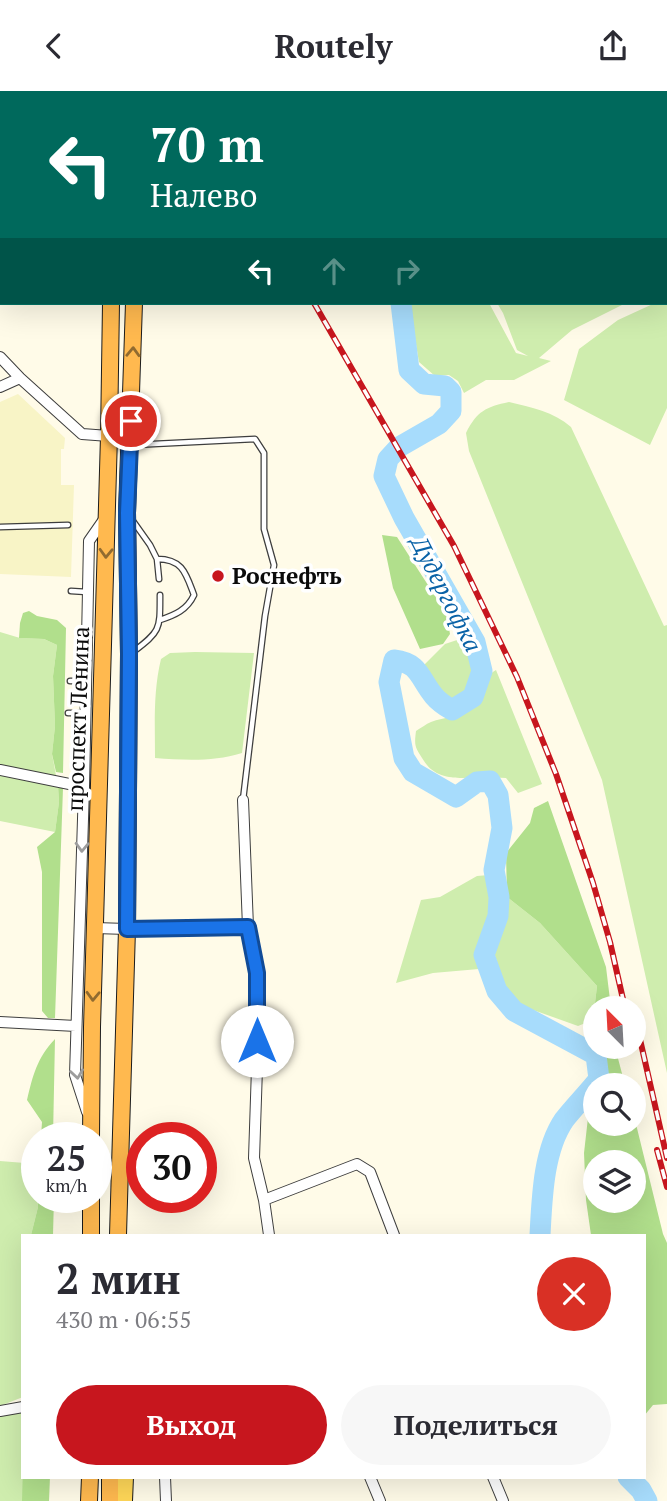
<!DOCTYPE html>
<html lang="ru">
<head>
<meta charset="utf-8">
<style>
  :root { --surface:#fff; --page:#f7f7f7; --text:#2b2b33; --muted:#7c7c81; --accent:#c7161e }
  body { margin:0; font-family:"PT Serif",serif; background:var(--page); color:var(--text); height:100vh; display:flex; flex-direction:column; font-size:26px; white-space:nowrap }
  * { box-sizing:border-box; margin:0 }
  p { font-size:23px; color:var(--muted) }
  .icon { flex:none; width:38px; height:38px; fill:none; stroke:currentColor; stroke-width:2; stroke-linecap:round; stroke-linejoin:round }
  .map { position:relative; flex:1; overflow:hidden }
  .sheet { position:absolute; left:21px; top:1143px; width:625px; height:245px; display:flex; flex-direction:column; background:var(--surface); border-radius:0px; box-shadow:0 7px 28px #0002 }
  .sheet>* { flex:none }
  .banner { position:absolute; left:0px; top:0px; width:668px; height:214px; box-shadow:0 7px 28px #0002; background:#00695c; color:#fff; overflow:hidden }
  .needle { width:46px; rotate:336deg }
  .fabs { position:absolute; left:583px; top:905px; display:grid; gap:14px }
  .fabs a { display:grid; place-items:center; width:63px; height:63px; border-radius:50%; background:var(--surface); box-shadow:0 7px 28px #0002; font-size:35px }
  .speed { position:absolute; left:21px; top:1031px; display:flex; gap:14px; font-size:35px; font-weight:700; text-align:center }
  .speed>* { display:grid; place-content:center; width:91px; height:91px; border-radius:50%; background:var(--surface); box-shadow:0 7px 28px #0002; line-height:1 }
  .speed small { font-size:18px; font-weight:400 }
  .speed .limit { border:10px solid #d22; background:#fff; color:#111 }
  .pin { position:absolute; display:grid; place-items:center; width:60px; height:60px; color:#fff; margin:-30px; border:4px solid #fff; border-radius:50%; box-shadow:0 2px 7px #0007 }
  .me { position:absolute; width:77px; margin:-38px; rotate:0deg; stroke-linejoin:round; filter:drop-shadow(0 0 5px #0008) }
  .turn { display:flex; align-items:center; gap:24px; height:147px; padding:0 35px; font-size:32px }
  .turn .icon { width:91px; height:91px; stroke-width:2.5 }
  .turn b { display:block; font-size:49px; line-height:60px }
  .lanes { display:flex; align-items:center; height:66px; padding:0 35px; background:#0003; justify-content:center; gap:35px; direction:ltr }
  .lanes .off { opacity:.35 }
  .round { display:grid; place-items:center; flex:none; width:74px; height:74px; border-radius:37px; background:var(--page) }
  .overview { display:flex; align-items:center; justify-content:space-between; height:119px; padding:0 35px }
  h1 { font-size:42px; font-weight:700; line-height:52px }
  .button { display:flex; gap:14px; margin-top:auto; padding:14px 35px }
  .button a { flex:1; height:80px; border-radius:42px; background:var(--accent); color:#fff; font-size:28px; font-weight:700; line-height:80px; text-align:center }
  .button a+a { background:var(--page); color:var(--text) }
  header { display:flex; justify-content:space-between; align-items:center; height:91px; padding:0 35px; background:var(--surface); font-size:32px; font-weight:700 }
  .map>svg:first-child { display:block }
</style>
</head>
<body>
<header><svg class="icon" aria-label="back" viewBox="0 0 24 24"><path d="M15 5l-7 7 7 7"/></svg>Routely<svg class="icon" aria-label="share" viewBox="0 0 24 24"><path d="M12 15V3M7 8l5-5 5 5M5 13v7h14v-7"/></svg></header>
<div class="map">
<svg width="667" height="1410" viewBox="0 0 667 1410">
  <rect width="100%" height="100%" fill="#fffbe8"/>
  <path fill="#f8f4c6" d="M18 303 65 347 64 358H61V394H74L71 486 0 483V311Z"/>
  <path fill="#cfedae" d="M667 206V317L650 354 564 309 579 258 618 229 655 212H667Z
    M409 212H489L516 262 528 265 517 259 503 222 497 212H626L572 239 539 267 551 270 514 289H486L464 302 458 290 449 284 435 285 419 271Z
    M509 311C531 316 554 321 571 336L664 535 667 534V982L602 689 469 360 466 342C477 320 486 316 509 311Z
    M0 541 20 547 44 548 57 554 53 585 55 635 52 663 58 695 59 711 55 741 0 730Z
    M457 549 472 559 475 572 473 590 464 605 454 610 441 604 422 576 445 553Z
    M195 561 254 562 242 662C213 671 184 669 155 667 155 634 153 601 161 568L170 562Z
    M496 579 542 693 518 702 506 687C499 687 492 686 484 686 463 687 437 691 424 670 415 656 414 656 416 640 421 637 426 633 431 631 444 626 461 626 472 615 484 603 480 588 496 579Z
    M489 784C491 793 495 803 495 812 493 835 481 855 479 878L433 882 396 892 421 809 440 806 477 785Z
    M507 806 540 832 597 895 593 929 578 935 522 915 508 903 494 862 502 841 506 823Z
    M0 1070 37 1073 38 1116 31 1144H23V1306L0 1315Z
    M22 1322V1410H0V1325Z"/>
  <path fill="#b1df8c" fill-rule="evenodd" d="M382 444 397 446 446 522 450 543 443 553 420 558 393 497Z
    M29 520 37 525 57 529 66 537 63 682 56 681 52 663 55 635 53 585 57 554 44 548 19 547 20 532 23 522Z
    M58 695 63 697 55 927H48L42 920V781L37 756 55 741 59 711Z
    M548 710 606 876 611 917H595V938L593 929 597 895 540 832 507 806 506 762 530 732 534 717Z
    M55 948 53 1046H41L42 1031 27 1009C33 984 37 967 55 948Z
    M596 956H615L625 994H595V1032H634V1025L663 1143 667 1152V1313L653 1314 644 1325V1144H591L586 1109 584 1062ZM634 1071V1110H595V1071Z
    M38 1106H54L53 1144H31L38 1116Z
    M23 1322V1386H50L49 1410H22Z"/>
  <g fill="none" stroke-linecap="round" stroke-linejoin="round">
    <path stroke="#a7dcfc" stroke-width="21" d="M444 0 445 2
      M401 212 409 279 424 293 445 295 451 301V320L439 333 399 356 388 368 384 385 404 427 475 551 482 580 473 606 452 619C445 615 439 611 434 605 419 587 420 572 394 569L389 591 404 667 413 681 456 706 477 691 490 690 498 704 502 737 494 779 499 806 498 825 484 864 497 900 514 920 596 964 599 988C588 1002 575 1015 564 1029 543 1060 542 1108 540 1144
      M628 1386 641 1399 647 1410"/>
    <g stroke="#3e3e3e" stroke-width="7">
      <path id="service" d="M230 0 231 2
        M133 354 255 348 264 362V438L274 474 265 525 243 709
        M133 430 150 454 157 468 159 488
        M0 436 68 434
        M157 468C183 468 186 483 194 504 187 519 175 524 160 529
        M71 500 87 501
        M133 561C161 540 160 538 160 504
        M70 590H86
        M68 622H85"/>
    </g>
    <g stroke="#3e3e3e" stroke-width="12">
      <path id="minor" d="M342 0 343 2
        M0 266 20 287 82 343 109 345
        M0 296 20 287
        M0 679 84 696
        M243 709 248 836 257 882V977L254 1067 264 1109 269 1144
        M95 837 127 838 248 836
        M0 931 76 935
        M87 1021 75 984 84 696 89 450 105 427
        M264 1109 357 1073 370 1081 394 1144
        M0 1320 23 1316
        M165 1386 166 1410
        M370 1386 380 1410
        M493 1386 503 1410"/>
    </g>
    <g stroke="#1c1c1c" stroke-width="18">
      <path id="primary" d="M124 1410 125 1386"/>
    </g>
    <g stroke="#1c1c1c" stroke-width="18">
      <path id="trunk" d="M114 2V0
        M140 2V0
        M91 1046 92 936 109 345 111 212
        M91 1106V1144
        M118 1144 127 838 129 563 127 422 134 212
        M89 1410 90 1386
        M110 1410V1386"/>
    </g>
    <use href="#service" stroke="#fff" stroke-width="4.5"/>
    <use href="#minor" stroke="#fff" stroke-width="10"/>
    <use href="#primary" stroke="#ffd758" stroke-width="16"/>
    <use href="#trunk" stroke="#ffb94f" stroke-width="16"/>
    <g stroke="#c7161e" stroke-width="6">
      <path id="rail" d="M193 0 194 2
        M314 212 454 455 517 586 556 683 593 792 610 851 625 917
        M634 922 667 1067
        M657 1059 667 1096"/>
    </g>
    <use href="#rail" stroke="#fff" stroke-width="3.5" stroke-dasharray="10" stroke-linecap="butt"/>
  </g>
  <defs><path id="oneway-chevron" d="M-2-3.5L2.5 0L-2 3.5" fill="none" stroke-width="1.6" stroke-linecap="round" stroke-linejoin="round" transform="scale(1.75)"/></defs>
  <g stroke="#916b30">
    <use href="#oneway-chevron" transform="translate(133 261) rotate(-88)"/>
    <use href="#oneway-chevron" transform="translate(106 462) rotate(92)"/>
    <use href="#oneway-chevron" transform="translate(93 905) rotate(92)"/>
  </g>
  <g stroke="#9d9d9d">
    <use href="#oneway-chevron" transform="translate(82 756) rotate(92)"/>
    <use href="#oneway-chevron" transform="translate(77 983) rotate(82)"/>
  </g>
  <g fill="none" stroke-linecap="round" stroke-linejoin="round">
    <g stroke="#114b97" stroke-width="18">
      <path id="route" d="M131 330 127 422 129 563 127 838 248 836 257 882V950"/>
    </g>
    <use href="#route" stroke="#1a73e8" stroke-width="12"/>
  </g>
  <circle fill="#c7161e" stroke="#fff" stroke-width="2.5" cx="218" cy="485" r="7"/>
  <g text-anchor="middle" stroke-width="7" stroke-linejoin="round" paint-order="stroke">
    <g font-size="23" font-weight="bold" fill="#0b0b0b" stroke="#fff" text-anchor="start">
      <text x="232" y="493">Роснефть</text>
    </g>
    <g font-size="23" fill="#0b0b0b" stroke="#fff">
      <text transform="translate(78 628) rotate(-88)" y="8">проспект Ленина</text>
    </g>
    <g font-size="24" font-style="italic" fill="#0962a7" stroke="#fff">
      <text transform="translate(446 503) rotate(63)" y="8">Дудергофка</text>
    </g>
  </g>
</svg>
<div class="fabs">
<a><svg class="needle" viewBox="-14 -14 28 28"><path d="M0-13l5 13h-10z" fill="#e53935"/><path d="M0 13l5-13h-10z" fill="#7c7c81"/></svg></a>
<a><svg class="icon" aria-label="search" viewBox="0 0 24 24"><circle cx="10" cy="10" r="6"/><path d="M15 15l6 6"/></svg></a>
<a><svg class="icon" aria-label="layers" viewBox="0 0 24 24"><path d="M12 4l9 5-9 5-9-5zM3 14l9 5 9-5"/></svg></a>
</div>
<div class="speed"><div>25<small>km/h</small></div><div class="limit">30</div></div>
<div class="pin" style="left:131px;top:330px;background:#d93025"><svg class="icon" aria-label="arrive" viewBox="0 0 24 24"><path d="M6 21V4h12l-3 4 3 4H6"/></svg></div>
<svg class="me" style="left:257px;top:950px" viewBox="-20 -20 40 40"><circle r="19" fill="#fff"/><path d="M0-13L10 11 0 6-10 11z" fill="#1a73e8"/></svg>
<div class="banner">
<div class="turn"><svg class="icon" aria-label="left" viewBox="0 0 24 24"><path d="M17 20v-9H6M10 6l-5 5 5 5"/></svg><div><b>70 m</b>Налево</div></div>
<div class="lanes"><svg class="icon" aria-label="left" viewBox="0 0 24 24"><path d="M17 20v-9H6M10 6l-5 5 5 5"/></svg><svg class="icon off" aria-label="ahead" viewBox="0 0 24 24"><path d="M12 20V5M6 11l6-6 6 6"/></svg><svg class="icon off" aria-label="right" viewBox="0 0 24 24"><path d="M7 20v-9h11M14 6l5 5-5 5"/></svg></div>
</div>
<section class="sheet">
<div class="overview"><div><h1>2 мин</h1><p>430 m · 06:55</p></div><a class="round" style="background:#d93025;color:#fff"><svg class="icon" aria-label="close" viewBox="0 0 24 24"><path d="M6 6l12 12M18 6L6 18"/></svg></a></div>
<div class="button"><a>Выход</a><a>Поделиться</a></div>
</section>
</div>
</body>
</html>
